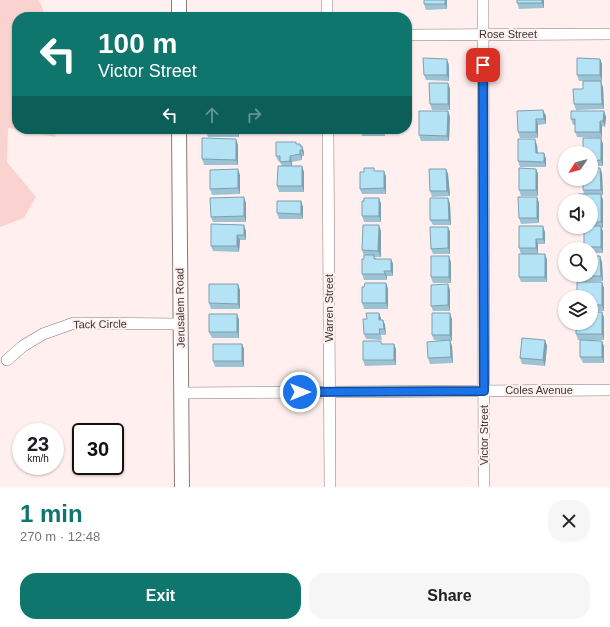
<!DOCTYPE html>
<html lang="en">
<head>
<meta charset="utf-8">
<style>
  :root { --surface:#fff; --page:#f6f6f6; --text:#202124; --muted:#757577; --accent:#0f766e }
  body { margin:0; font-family:Helvetica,sans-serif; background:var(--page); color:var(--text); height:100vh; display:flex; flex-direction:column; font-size:15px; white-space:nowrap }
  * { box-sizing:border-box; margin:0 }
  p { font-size:13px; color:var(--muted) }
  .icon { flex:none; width:22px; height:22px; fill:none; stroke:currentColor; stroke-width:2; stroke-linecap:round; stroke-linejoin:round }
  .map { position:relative; height:487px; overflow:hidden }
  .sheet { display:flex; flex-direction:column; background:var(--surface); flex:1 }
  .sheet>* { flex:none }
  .hud { position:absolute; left:12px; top:12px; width:400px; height:122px; border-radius:16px; box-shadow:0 1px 3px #0004; background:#0f766e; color:#fff; overflow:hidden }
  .needle { width:26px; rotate:234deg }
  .fabs { position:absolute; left:558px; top:146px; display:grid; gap:8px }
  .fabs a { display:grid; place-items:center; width:40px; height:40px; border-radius:50%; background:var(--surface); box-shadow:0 1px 3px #0004; font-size:20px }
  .speed { position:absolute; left:12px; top:423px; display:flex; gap:8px; font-size:20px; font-weight:700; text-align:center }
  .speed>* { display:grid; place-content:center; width:52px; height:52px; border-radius:50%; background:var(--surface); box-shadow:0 1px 3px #0004; line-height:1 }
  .speed small { font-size:10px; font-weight:400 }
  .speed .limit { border:2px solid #111; border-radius:6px; background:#fff; color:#111 }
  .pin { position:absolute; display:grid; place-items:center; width:34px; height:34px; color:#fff; margin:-17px; border-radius:8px; box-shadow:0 2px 6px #0006 }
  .me { position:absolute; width:44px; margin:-22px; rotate:90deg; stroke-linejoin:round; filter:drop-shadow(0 0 3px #0008) }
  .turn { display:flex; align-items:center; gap:14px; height:84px; padding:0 20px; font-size:18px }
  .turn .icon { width:52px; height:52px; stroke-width:2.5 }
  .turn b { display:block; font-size:28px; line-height:34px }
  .lanes { display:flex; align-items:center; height:38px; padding:0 20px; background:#0003; justify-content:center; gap:20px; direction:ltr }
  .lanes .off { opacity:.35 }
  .round { display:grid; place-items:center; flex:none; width:42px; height:42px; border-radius:16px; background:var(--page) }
  .headline { display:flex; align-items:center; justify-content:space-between; height:68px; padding:0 20px }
  h1 { font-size:24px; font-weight:700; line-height:30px; color:var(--accent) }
  .cta { display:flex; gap:8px; margin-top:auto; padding:8px 20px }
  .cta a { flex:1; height:46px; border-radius:16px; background:var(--accent); color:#fff; font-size:16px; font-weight:700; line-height:46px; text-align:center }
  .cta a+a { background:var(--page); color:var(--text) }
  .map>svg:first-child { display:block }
</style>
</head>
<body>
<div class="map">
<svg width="610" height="487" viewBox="0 0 610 487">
  <rect width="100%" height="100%" fill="#fff0ef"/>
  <path fill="#fad3d1" d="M0 0H39L46 17H17V129H57L55 137 8 128 7 162 36 197 24 218 0 227Z"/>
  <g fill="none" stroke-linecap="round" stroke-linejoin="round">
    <g stroke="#887a7a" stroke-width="12">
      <path id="minor" d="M327 0V17
        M483 0 484 487
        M407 35 610 34
        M328 129 330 487
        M7 360 23 346 43 334 74 323 180 324
        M181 393 610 390"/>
    </g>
    <g stroke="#887a7a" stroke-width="16">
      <path id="tertiary" d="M179 17V0
        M179 129 182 487"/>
    </g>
    <use href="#minor" stroke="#fff" stroke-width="11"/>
    <use href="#tertiary" stroke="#fff" stroke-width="14"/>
  </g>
  <path fill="#9bc3d4" d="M447 0V9L426 10 424 4Z
    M517 0H544V8L519 9 517 3Z
    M600 59 602 64V81H579L577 75Z
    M449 65V81L426 80 424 75Z
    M448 83 450 89V110H432L430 104Z
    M603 87 604 109 576 110 574 104 583 89Z
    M543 110 546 116V124L538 125V138H520L518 132Z
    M448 111 450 117 449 141H421L419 135Z
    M604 111 606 117 605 127 602 126V138L577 137 575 132V125H573L571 119Z
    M239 129V137H208L206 132Z
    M360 129H384L385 136H362Z
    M296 144H300L304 152V156H302V160L292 162V166L304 172V192H279L277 186 282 166 280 161H278L276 156Z
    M603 144V166H591V153Z
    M238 145V165H204L202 159Z
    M537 145 538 153H544L546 159V167H520L518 161Z
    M600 168 602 173 603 195H601L603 200V228H602L603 232V253H591V249H585L584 247V228H580V227H591V201L584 194 583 190Z
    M446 169 448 174 450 196 432 197 430 191Z
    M536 169 538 174V196H521L519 190Z
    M375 171H384L386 177V194H362L360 189Z
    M240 175V194L212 195 210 189Z
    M537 197 539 203V223L521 224 519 218Z
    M379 198 381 204V222H364L362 216 364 201Z
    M448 198 450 204 451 225H433L430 220Z
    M301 201 303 207V219H279L277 213Z
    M246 203V222H213L211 217Z
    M448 227 450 232V254H433L431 249Z
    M246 231V240H240L239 252 213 251 211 246Z
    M381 231V257H375L376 259H391L393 264V276H387V280H364L362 274 364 259V256L362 250Z
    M545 232V244H538V254H521L519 248Z
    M545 254 547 260V282H521L519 277Z
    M600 256 602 262 603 281 585 282 582 276Z
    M451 262V283H433L431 277Z
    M602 282 604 288V311H591V297Z
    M386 283 388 289V309H364L362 303 364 287Z
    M240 290V309H211L209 303Z
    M450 290V311H433L431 306Z
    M237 314 239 320V338H212L209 332Z
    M604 317V340H578L576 334Z
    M381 318V320H383L385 325 386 335H381L382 340 366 339 364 334Z
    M452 319V341H450L452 346 453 363 430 364 428 358 446 341 434 340 432 335Z
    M545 340 547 346 545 366 522 364 520 358Z
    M242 344 244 349V367H215L213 361Z
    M382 344 396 349V365L365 366 363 360Z
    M604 346V363H583L580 357Z"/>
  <path fill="#7e9fac" d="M445 0H447V9L445 4Z
    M542 0H544V8L542 3Z
    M447 59 449 65V81L447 75Z
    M600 59 602 64V81L600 75Z
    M601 81 603 87 604 109 602 104Z
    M448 83 450 89V110L448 104Z
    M543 110 546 116V124L544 119Z
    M448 111 450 117 449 141 447 136Z
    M604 111 606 117 605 127 603 121Z
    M536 119 538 125V138L536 132Z
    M600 121 602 126V138L600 132Z
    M237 129H239V137L237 131Z
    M383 129H384L385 136 383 130Z
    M601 138 603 144V166L601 160Z
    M236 139 238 145V165L236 160Z
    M535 139 537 145 538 159 536 153Z
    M300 144 302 149V146L304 152V156L300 146Z
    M300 150 302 156V160L300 154Z
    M544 153 546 159V167L544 162Z
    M290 156 292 162V167L290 161Z
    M302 166 304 172V192L302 186Z
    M600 168 602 173 603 195 601 190Z
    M238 169 240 175V194L238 188Z
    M446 169 448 174 450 196 447 191Z
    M536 169 538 174V196L536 190Z
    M384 171 386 177V194L384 188Z
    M601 194 603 200V228L601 222Z
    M244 197 246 203V222L244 216Z
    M537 197 539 203V223L537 218Z
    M379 198 381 204V222L379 216Z
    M448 198 450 204 451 225 449 220Z
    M301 201 303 207V219L301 214Z
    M244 225 246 231V240L244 235Z
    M379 225 381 231V257L378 251Z
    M543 226 545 232V244L543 239Z
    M601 226 603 232V253L601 247Z
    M448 227 450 232V254L448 248Z
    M237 235 240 240 239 252 237 246Z
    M536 239 538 244V254L536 248Z
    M545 254 547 260V282L545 277Z
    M449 256 451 262V283L449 277Z
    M600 256 602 262 603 281 601 276Z
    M391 259 393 264V276L391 271Z
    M384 271 387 276V280Z
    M602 282 604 288V311L602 305Z
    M386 283 388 289V309L386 303Z
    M238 284 240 290V309L238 304Z
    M448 284 450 290V311L448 305Z
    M602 312 604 317V340L602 334Z
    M379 313 381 318V325L379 320Z
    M450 313 452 319V341L450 335Z
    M237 314 239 320V338L237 332Z
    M383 320 385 325 386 335 384 329Z
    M450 340 452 346 453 363 451 357Z
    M545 340 547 346 545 366 543 360Z
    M602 341 604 346V363L602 357Z
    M242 344 244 349V367L242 361Z
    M394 344 396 349V365L394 360Z"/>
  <path fill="#b4e3f6" stroke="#7e9fac" d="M424 0H445V4H424Z
    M517 0H542V3H517Z
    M423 58 447 59V75H424Z
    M577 58 600 59V75H577Z
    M583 81H601L602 104H574L573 89H583Z
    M429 83H448V104H430Z
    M543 110 544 119H536V132H518L517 111Z
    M419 111H448L447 136 419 135Z
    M571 111H604L603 121H600V132H575V119H571Z
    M206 129H237V131L206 132Z
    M360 129H383V130H360Z
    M202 138 236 139V160L202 159Z
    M583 138H601V160L591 161V153H583Z
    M518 139H535L536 153H544V162L518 161Z
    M276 142H296V144H300V146H302V150H300V154L290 156V161L280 162V156H276Z
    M278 166H302V186H277Z
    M364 168H374V171H384V188L360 189V172H364Z
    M519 168 536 169V190H519Z
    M591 168H600L601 190H583V179H591Z
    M238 169V188L210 189V170Z
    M429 169H446L447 191H430Z
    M578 194H601V222H591V201H578Z
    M244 197V216L211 217 210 198Z
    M518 197H537V218H519Z
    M364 198H379V216H362V201H364Z
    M430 198H448L449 220H430Z
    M277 201H301V214L277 213Z
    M211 224 244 225V235H237V246H211Z
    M363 225H379L378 251 362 250Z
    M519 226H543V239H536V248H519Z
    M591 226H601V247H584V227H591Z
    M430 227H448V248L431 249Z
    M519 254H545V277H519Z
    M364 255H374V259H391V271H384L385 274H362V259H364Z
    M431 256H449V277H431Z
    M591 256H600L601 276H582V275H591Z
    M577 282H602V305H591V297H577Z
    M365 283H386V303H362V287H364Z
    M209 284H238V304L209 303Z
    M448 284V305L431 306V285Z
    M591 312H602V334H576V323H591Z
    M366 313H379V320H383L384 329H379L380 334H364L363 319H367Z
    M432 313H450V335H432Z
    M209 314H237V332H209Z
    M522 338 545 340 543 360 520 358Z
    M450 340 451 357 428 358 427 342Z
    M580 340 602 341V357H580Z
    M363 341H381V344H394V360H363Z
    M213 344H242V361H213Z"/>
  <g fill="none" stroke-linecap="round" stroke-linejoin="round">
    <g stroke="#114b97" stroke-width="10">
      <path id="route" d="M300 392 484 391 483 65"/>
    </g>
    <use href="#route" stroke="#1a73e8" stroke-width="7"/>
  </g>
  <g text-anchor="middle" stroke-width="4" stroke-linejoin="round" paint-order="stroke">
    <g font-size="11" fill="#3b3535" stroke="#fff0ef">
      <text x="508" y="38">Rose Street</text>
      <text transform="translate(180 308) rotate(-91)" y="4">Jerusalem Road</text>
      <text transform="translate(329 308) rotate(-90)" y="4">Warren Street</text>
      <text transform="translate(100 324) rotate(-1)" y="4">Tack Circle</text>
      <text x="539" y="394">Coles Avenue</text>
      <text transform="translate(484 435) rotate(-90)" y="4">Victor Street</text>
    </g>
  </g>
</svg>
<div class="fabs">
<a><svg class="needle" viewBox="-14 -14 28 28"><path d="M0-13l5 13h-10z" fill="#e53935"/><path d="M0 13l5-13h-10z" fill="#757577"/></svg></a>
<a><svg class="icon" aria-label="sound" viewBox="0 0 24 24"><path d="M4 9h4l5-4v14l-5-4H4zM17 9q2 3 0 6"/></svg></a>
<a><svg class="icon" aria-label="search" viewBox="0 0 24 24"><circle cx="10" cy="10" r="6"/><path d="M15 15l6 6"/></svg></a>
<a><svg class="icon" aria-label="layers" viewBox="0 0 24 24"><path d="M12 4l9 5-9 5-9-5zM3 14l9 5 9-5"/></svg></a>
</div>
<div class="speed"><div>23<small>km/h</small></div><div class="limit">30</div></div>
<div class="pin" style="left:483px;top:65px;background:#d93025"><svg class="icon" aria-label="arrive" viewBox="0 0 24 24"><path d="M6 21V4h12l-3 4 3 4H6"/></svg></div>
<svg class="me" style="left:300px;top:392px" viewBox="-20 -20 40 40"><circle r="17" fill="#1a73e8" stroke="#fff" stroke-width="3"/><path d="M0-11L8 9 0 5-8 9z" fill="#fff"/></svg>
<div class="hud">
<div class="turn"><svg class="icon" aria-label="left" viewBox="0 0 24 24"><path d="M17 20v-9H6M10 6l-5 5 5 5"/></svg><div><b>100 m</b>Victor Street</div></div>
<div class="lanes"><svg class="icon" aria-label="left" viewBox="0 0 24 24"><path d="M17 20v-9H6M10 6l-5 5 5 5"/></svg><svg class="icon off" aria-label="ahead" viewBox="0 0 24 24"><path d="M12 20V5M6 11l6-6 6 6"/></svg><svg class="icon off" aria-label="right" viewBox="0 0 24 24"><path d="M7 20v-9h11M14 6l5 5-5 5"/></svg></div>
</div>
</div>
<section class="sheet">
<div class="headline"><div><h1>1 min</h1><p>270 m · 12:48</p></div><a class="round"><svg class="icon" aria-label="close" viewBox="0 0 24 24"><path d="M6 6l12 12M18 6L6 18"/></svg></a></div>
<div class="cta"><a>Exit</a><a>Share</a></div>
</section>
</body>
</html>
